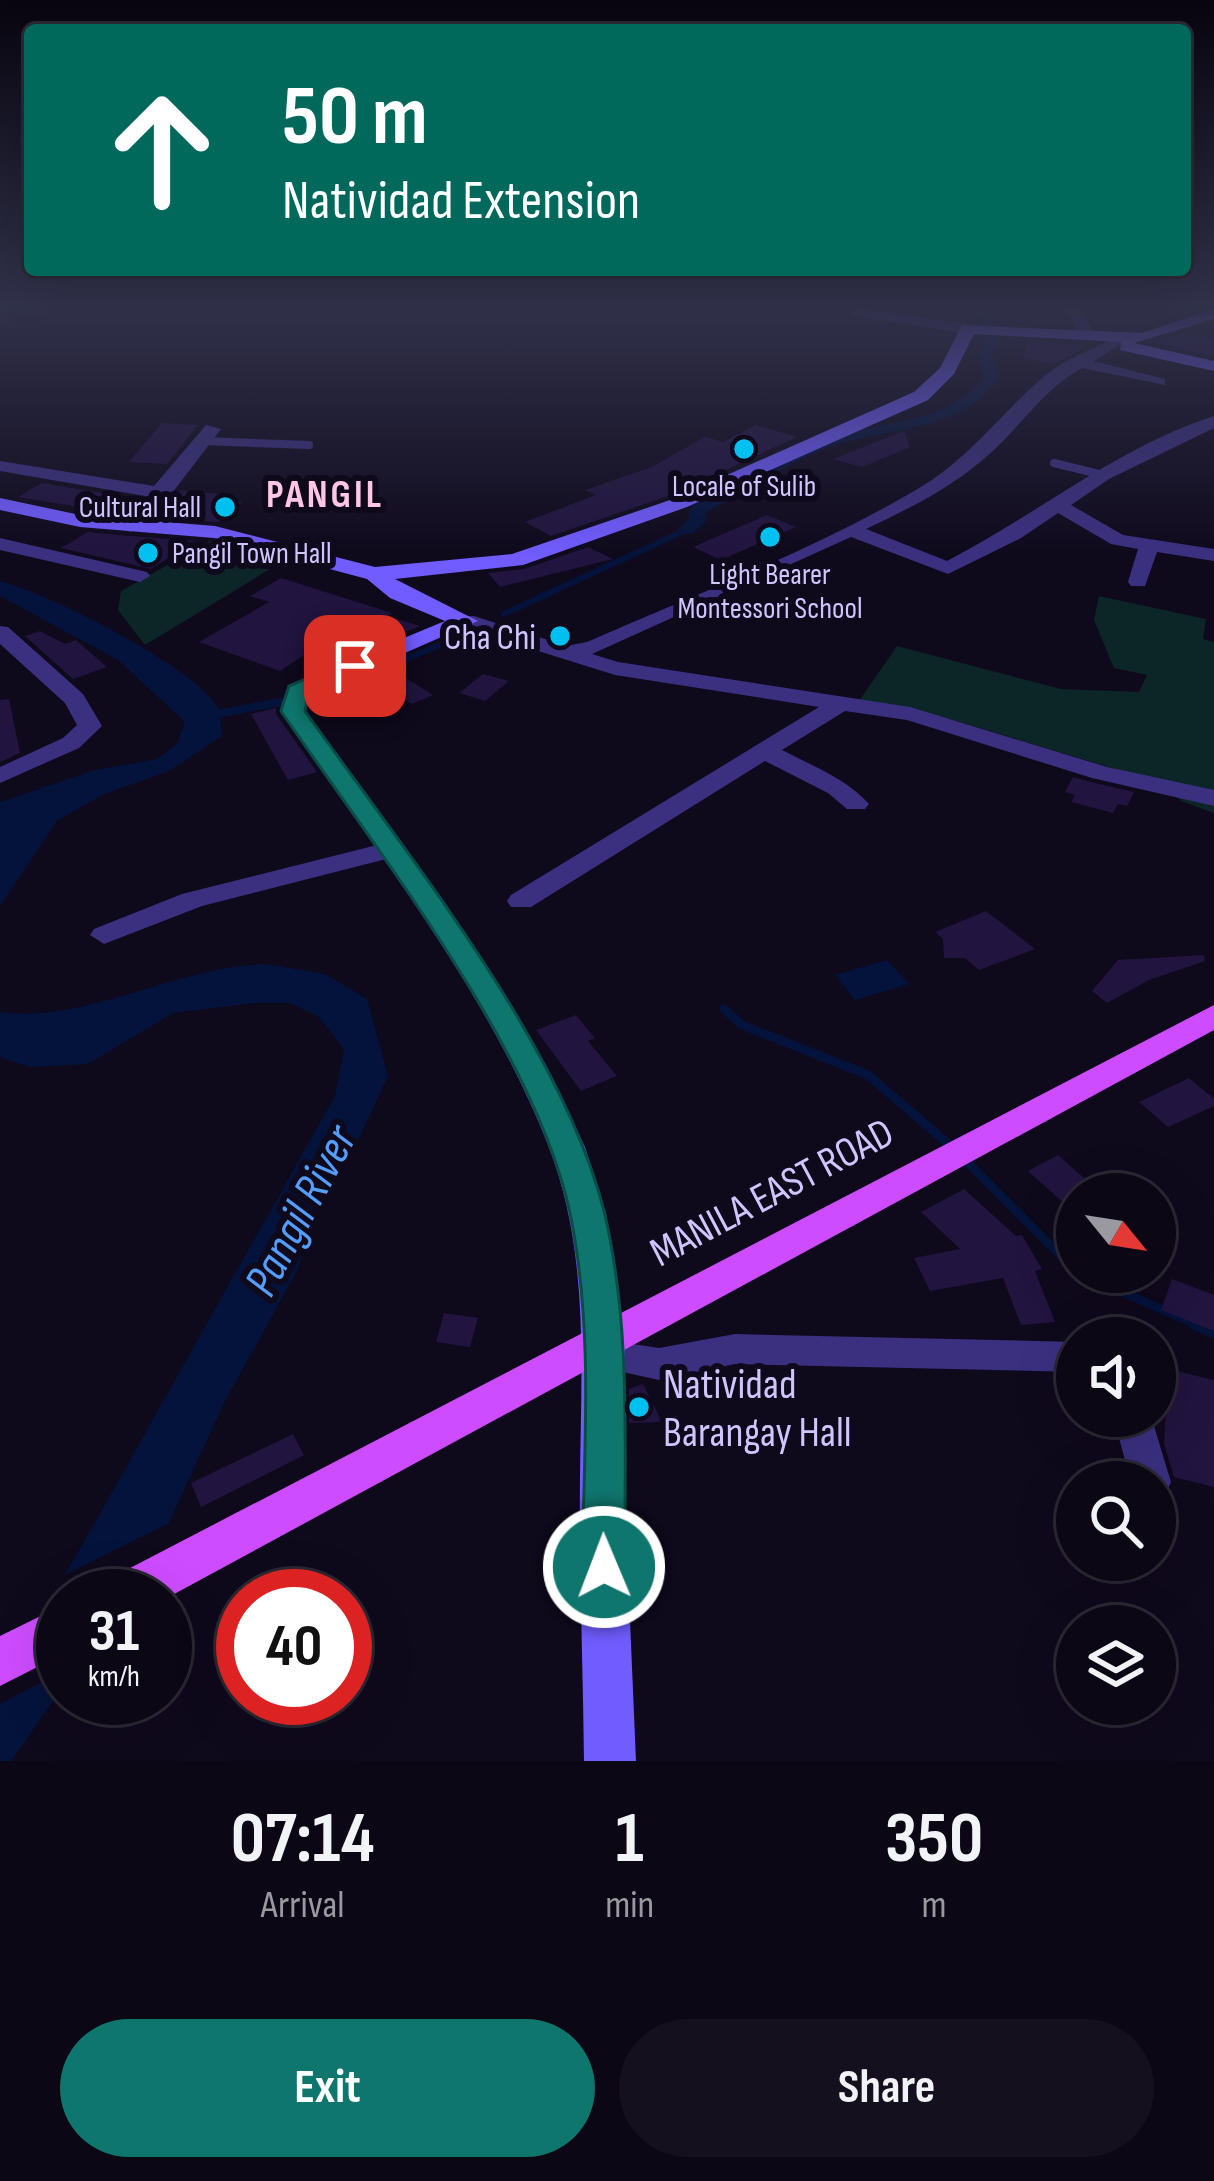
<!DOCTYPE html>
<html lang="en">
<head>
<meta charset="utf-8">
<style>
  :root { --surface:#0b0715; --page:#14101e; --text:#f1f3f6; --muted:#9a99a0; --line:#2b2834; --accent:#0f766e }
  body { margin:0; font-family:"Sofia Sans Condensed",sans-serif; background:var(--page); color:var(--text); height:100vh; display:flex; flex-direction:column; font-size:45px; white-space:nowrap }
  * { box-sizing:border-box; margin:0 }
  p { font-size:39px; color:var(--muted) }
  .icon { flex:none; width:66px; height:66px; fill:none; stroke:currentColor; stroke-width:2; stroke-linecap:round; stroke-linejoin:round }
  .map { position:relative; height:1761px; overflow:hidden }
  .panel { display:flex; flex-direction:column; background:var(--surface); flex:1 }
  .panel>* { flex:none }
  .banner { position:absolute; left:24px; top:24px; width:1167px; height:252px; border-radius:12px; box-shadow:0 12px 48px #0002,0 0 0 3px var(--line); background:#00695c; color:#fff; overflow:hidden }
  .needle { width:78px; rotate:120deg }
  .controls { position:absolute; left:1056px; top:1173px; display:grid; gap:24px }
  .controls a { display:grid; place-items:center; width:120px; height:120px; border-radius:50%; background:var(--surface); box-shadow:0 12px 48px #0002,0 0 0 3px var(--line); font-size:60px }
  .speed { position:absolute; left:36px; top:1569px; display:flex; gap:24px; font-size:60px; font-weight:700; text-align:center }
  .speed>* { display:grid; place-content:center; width:156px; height:156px; border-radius:50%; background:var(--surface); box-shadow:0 12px 48px #0002,0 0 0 3px var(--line); line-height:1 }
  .speed small { font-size:30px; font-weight:400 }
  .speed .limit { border:18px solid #d22; background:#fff; color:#111 }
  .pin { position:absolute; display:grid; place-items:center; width:102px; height:102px; color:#fff; margin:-51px; border-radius:24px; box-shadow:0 6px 18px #0006 }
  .me { position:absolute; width:132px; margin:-66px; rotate:359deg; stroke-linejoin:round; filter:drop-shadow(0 0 9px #0008) }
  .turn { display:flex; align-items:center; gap:42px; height:252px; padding:0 60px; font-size:54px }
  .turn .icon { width:156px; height:156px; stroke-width:2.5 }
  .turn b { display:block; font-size:84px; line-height:102px }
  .eta { display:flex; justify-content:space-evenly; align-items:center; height:204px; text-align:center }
  .eta b { font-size:72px; font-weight:700; line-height:84px }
  .cta { display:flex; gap:24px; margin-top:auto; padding:24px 60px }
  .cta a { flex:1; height:138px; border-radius:72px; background:var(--accent); color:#fff; font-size:48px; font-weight:700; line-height:138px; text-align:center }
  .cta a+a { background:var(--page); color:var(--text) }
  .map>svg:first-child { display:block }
</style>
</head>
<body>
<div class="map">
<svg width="1214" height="1761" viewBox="0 0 1214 1761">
  <rect width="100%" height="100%" fill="#0f091c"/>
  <path fill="#0c2527" d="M217 537 290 557 145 645 118 610 121 591Z
    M1099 596 1206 619 1203 639 1214 642V813L1181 801 1165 784 953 720 859 701 897 646 1061 689 1139 692 1147 675 1114 668 1094 620Z"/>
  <path fill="#04133b" d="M0 581C45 592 196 667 218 708 221 715 221 728 222 736L169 771 102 795 57 821 0 906V802L95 770 157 759 177 744 185 722 118 660 0 596Z
    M887 960 909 984 855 1000 835 975Z
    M266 964 325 974 367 999 388 1076 358 1141 314 1208 298 1269 223 1405 167 1527 63 1596V1687L11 1761H0V1677L75 1558 335 1096 344 1049 319 1017 290 1003H255L173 1013 88 1064 30 1067 0 1057V1012C86 1024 176 966 266 964Z"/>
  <path fill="#0f091c" d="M176 1520 128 1596H63V1671L0 1704V1666L54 1580Z"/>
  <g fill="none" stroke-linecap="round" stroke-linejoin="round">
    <path stroke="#04133b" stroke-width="6" d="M504 614 686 530
      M314 697 471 632
      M270 704 281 702"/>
    <path stroke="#04133b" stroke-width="8" d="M211 715 281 702"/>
    <path stroke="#04133b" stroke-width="9" d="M724 1009 742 1025 868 1075 953 1148
      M963 1158 1077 1272
      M1077 1272 1202 1327"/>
    <path stroke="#04133b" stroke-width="12" d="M1195 1324 1214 1332"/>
    <path fill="#04133b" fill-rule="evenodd" d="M971 308H984L999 341 992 354 998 380C953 437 882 425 820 451 780 467 743 493 705 513L707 520 692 534H680L677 530 689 519 690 507C731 486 770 459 813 442 871 420 939 430 984 379L978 354 985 341Z"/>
  </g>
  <path fill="#21143f" d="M1185 332 1214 340V356L1152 342Z
    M1029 341 1090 345 1052 365 1022 357Z
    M162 423 198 425 167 464 129 462Z
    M756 425 797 437 671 495 551 536 525 522 596 495 585 490 652 467 705 437 723 442Z
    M904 431 910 447 862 467 833 459Z
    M42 483 137 499 124 514 18 497Z
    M180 490 220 494 215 499 242 502 218 522 154 517Z
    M767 515 796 527 721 560 693 547Z
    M88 532 130 536 195 541 151 569 61 548Z
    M588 547 613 559 500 587 488 573 524 569Z
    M281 578 392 613 387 616 420 626 386 640 347 627 280 671 199 642 269 602 250 596Z
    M40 631 65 644 76 640 107 667 73 679 25 636Z
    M386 666 433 695 412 704 365 675Z
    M483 674 509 681 485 701 459 693Z
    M9 699 20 753 0 762V700Z
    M276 708V714L317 772 288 780 251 714Z
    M1073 777 1091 782 1134 792 1127 806 1118 804 1113 813 1071 802 1075 795 1065 792Z
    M986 911 1035 949 979 970 965 958H944L943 939 935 932Z
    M1204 955 1205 961 1149 980 1107 1003 1092 991 1118 960Z
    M576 1015 595 1038 588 1041 617 1076 581 1091 536 1030Z
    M1189 1078 1214 1099V1106L1168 1127 1139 1102Z
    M1058 1155 1102 1194H1077V1215L1028 1171Z
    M964 1189 1016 1236 1022 1235 1042 1269 1035 1271 1055 1322 1021 1325 1003 1278 930 1291 914 1258 960 1249 921 1212Z
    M1172 1279 1214 1295V1331L1161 1310Z
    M444 1313 478 1318 470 1347 436 1342Z
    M1168 1369 1214 1380V1487L1174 1477 1164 1444Z
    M643 1384 662 1422 629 1423V1389Z
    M293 1434 304 1455 201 1507 191 1483Z"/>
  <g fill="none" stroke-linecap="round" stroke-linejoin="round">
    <path stroke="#3b3080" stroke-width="8" d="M203 441 309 445
      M1054 463 1103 475"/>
    <path fill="#3b3080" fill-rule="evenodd" d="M1064 308H1078L1097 336 1094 339H1084Z
      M859 309 968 324 976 329 968 334 854 316 852 313Z
      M1110 340 1123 343 1094 361 1165 379V385L1082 368C1040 391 1017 433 979 463 945 491 906 510 866 529L947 561C1036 515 1118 447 1214 416V428L1109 479 1071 505 1123 535 1214 549V561L1157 552 1145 586H1131L1128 582 1138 549 1111 544 1058 513 1021 538 948 574 851 537 592 654 618 662 910 707 1107 767 1214 790V806L1092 778 907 720 845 711 782 750C812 766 846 778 869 804L865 809H847L828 793 765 761 531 907H511L507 901 511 895 819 707 615 675 458 626V616H474L566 646 587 642C698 593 815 550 919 488 968 459 999 416 1041 379 1062 360 1084 354 1110 340Z
      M206 425 221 429 169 497 130 532 120 526 145 496 0 471V461L154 486Z
      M0 538 147 572 150 576 140 582 0 550Z
      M0 626 8 627 83 694 102 726 79 748 0 783V767L63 738 77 725 65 703 0 644Z
      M389 842 402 850 398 856 202 906 104 944 90 935 94 929 182 894Z
      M605 1324 618 1328 633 1344 659 1348 735 1334 1077 1342V1372L735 1364 659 1380 609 1369 587 1339 592 1328Z
      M1113 1416H1151L1171 1482 1165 1495 1155 1498V1482H1131Z"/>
    <path fill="#705cff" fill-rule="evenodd" d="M1214 309V319L1134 343 1214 361V371L1120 350 1121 342 974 334 954 374 928 400 687 507 523 565 395 579 478 621 309 695 306 711 459 928 548 1070 585 1147 606 1213 625 1339 624 1480 636 1761H584C583 1667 579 1572 580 1478 581 1367 590 1252 548 1145 488 991 373 847 280 711L288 686 445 621 390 598 367 579 214 538 80 527 0 510V498L80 515 215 526 375 567 512 554 673 499 914 392 940 368 962 325 1142 333Z"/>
    <path fill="#ce4cff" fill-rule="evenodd" d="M1214 1005V1030L165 1599 100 1596 107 1580Z
      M63 1605V1654L0 1686V1636Z"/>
  </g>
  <linearGradient id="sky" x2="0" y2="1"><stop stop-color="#08050f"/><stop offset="0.55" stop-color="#31324b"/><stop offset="1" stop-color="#31324b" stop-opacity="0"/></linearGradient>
  <rect width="1214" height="555" fill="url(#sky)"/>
  <path fill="#0f766e" stroke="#0a4d48" stroke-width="3" d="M347 661 366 666 308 695 305 711C405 852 562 1044 604 1211 632 1327 624 1449 625 1567L619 1581 604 1587 589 1581 582 1567C584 1449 594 1329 570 1213 535 1049 376 850 281 711L289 686Z"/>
  <g fill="#00c0f0" stroke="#0f091c" stroke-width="4.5">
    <circle cx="744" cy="449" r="12"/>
    <circle cx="225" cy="507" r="12"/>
    <circle cx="770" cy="537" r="12"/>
    <circle cx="148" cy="553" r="12"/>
    <circle cx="560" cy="636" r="12"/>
    <circle cx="639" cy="1407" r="12"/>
  </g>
  <g text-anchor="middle" stroke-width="12" stroke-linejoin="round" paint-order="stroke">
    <g font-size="30" fill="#d1c5ff" stroke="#0f091c">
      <text x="744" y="496">Locale of Sulib</text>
      <text x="201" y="517" text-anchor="end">Cultural Hall</text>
      <text x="172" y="563" text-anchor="start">Pangil Town Hall</text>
      <text x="770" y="584">Light Bearer<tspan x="770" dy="34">Montessori School</tspan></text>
    </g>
    <g font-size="36" fill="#d1c5ff" stroke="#0f091c" text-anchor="end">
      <text x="536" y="649">Cha Chi</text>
    </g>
    <g font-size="39" font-weight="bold" letter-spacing="3" fill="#ffc7e5" stroke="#0f091c">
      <text x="325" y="507">PANGIL</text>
    </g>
    <g font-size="42" fill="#d1c5ff" stroke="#0f091c">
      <text transform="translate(771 1191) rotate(-28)" y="15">MANILA EAST ROAD</text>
    </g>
    <g font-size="42" fill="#d1c5ff" stroke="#0f091c" text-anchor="start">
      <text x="663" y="1398">Natividad<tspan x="663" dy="48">Barangay Hall</tspan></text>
    </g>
    <g font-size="48" font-style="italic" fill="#539eff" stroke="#0f091c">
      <text transform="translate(299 1210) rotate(-62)" y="17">Pangil River</text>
    </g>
  </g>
</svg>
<div class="controls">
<a><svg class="needle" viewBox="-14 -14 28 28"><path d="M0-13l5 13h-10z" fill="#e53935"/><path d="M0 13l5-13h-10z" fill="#9a99a0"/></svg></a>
<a><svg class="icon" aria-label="sound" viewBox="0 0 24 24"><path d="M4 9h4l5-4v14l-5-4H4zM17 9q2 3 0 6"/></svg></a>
<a><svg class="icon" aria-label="search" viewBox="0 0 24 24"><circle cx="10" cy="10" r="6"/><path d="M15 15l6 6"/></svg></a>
<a><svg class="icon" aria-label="layers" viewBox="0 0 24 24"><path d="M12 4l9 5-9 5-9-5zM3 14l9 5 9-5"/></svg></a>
</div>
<div class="speed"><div>31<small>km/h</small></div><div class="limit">40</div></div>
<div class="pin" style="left:355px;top:666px;background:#d93025"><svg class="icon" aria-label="arrive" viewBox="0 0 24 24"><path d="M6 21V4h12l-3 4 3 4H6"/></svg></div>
<svg class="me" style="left:604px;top:1567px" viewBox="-20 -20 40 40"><circle r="17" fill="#0f766e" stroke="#fff" stroke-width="3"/><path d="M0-11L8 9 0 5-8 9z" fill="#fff"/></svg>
<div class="banner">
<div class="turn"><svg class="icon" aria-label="ahead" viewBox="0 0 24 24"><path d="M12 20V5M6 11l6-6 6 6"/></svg><div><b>50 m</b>Natividad Extension</div></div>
</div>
</div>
<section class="panel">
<div class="eta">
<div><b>07:14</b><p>Arrival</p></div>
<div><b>1</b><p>min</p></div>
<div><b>350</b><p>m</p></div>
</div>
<div class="cta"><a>Exit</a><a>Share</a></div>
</section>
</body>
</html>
